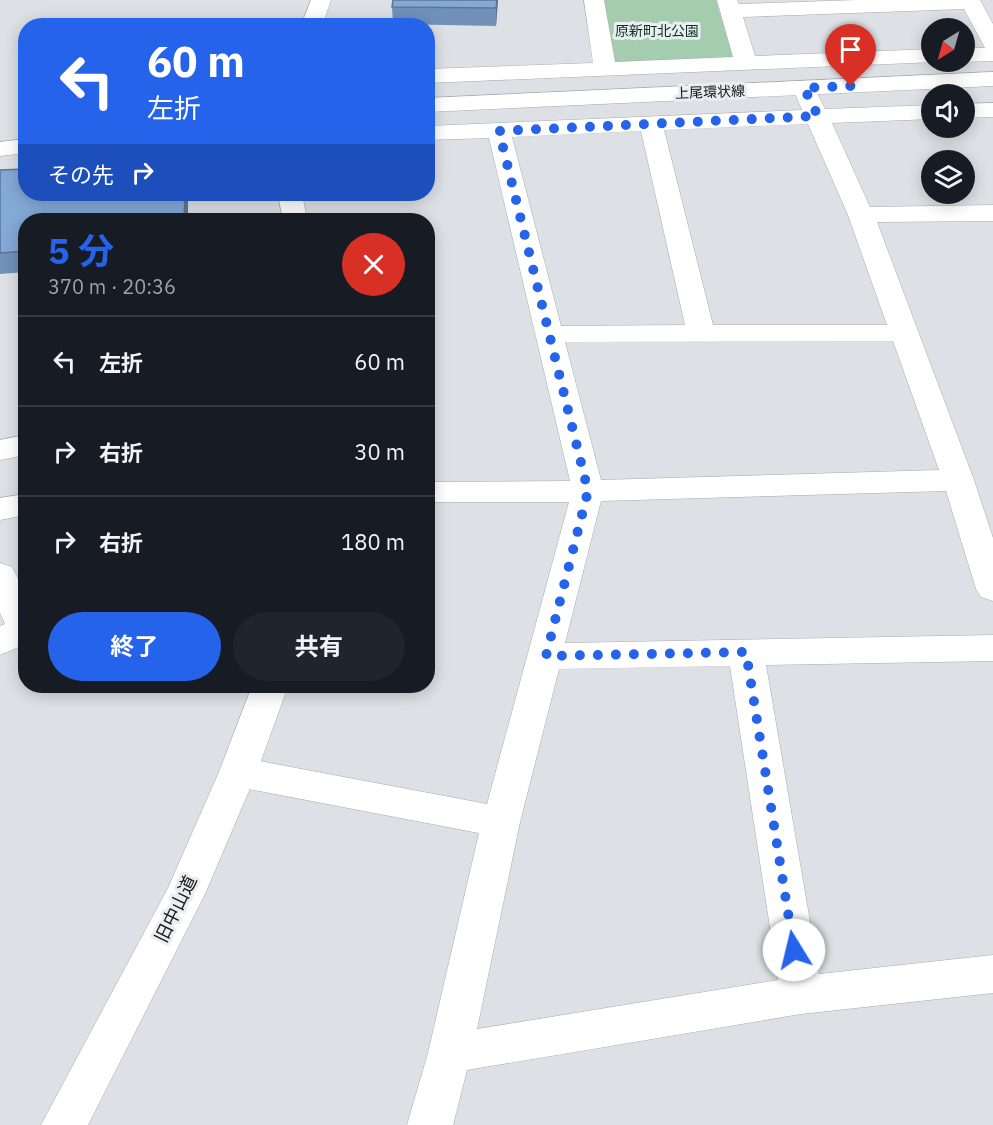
<!DOCTYPE html>
<html lang="ja">
<head>
<meta charset="utf-8">
<style>
  :root { --surface:#171b24; --page:#20242c; --text:#f1f3f6; --muted:#9ea1a6; --line:#363941; --accent:#2563eb }
  body { margin:0; font-family:"IBM Plex Sans","Noto Sans JP",sans-serif; background:var(--page); color:var(--text); height:100vh; display:flex; flex-direction:column; font-size:22px; white-space:nowrap }
  * { box-sizing:border-box; margin:0 }
  p { font-size:20px; color:var(--muted) }
  .icon { flex:none; width:33px; height:33px; fill:none; stroke:currentColor; stroke-width:2; stroke-linecap:round; stroke-linejoin:round }
  .map { position:relative; flex:1; overflow:hidden }
  .drawer { position:absolute; left:18px; top:213px; width:417px; height:480px; display:flex; flex-direction:column; background:var(--surface); border-radius:24px; box-shadow:0 3px 15px #0003 }
  .drawer>* { flex:none }
  .hud { position:absolute; left:18px; top:18px; width:417px; height:183px; border-radius:24px; box-shadow:0 3px 15px #0003; background:#2563eb; color:#fff; overflow:hidden }
  .needle { width:39px; rotate:217deg }
  .fabs { position:absolute; left:921px; top:18px; display:grid; gap:12px }
  .fabs a { display:grid; place-items:center; width:54px; height:54px; border-radius:50%; background:var(--surface); box-shadow:0 3px 15px #0003; font-size:30px }
  .pin { position:absolute; display:grid; place-items:center; width:51px; height:51px; color:#fff; margin:-62px -26px; border-radius:50% 50% 50% 0; rotate:-45deg; box-shadow:0 0 6px #0007 }
  .pin .icon { rotate:45deg }
  .me { position:absolute; width:66px; margin:-33px; rotate:351deg; stroke-linejoin:round; filter:drop-shadow(0 0 4px #0008) }
  .turn { display:flex; align-items:center; gap:21px; height:126px; padding:0 30px; font-size:27px }
  .turn .icon { width:78px; height:78px; stroke-width:2.5 }
  .turn b { display:block; font-size:42px; line-height:51px }
  .then { display:flex; align-items:center; height:57px; padding:0 30px; background:#0003; gap:12px; font-size:22px }
  .round { display:grid; place-items:center; flex:none; width:63px; height:63px; border-radius:32px; background:var(--page) }
  .overview { display:flex; align-items:center; justify-content:space-between; height:102px; padding:0 30px }
  h1 { font-size:36px; font-weight:700; line-height:45px; color:var(--accent) }
  .primary-button { display:flex; gap:12px; margin-top:auto; padding:12px 30px }
  .primary-button a { flex:1; height:69px; border-radius:36px; background:var(--accent); color:#fff; font-size:24px; font-weight:700; line-height:69px; text-align:center }
  .primary-button a+a { background:var(--page); color:var(--text) }
  ul { padding:0; list-style:none }
  li { display:flex; align-items:center; gap:18px; height:90px; padding:0 30px; border-top:2px solid var(--line) }
  li div { flex:1 }
  li b { display:block; font-size:22px }
  li em { font-style:normal }
  .map>svg:first-child { display:block }
</style>
</head>
<body>
<div class="map">
<svg width="993" height="1125" viewBox="0 0 993 1125">
  <rect width="100%" height="100%" fill="#dde0e4"/>
  <path fill="#a4ccaf" d="M603 0H716L733 57 726 60 623 65 614 61Z"/>
  <g fill="none" stroke-linecap="round" stroke-linejoin="round">
    <g stroke="#a8abaf" stroke-width="1">
      <path id="minor" d="M584 0H604L615 62 733 57 717 0H737L739 4 857 0H980L993 24V61L964 62V48H985L964 9 743 17 755 56 932 49V62H936L428 83V69L593 63Z
        M804 81 812 83 825 109 932 105V119L832 123 870 207 993 205V221L877 222 974 480 993 538V601L981 597 976 589 946 491 601 501 565 643 993 635V661L766 665 819 974 993 955V993L801 1014 467 1070 453 1125H407L428 1053 479 833 238 787 225 782 219 772 225 762 238 757 487 804 569 502H428V482L570 481 489 138 428 140V126L802 110 793 88 796 83ZM808 124 848 215 887 325H713L664 130ZM641 131 685 325 561 326 512 137ZM893 341 939 470 601 480 565 342ZM730 666 778 980 477 1029 520 822 559 669Z
        M993 103V117L964 118V104Z
        M26 435V455L0 460V440Z
        M26 494V515L0 520V498Z
        M0 563 12 567 26 594V644L0 655V626L5 624 0 613Z"/>
    </g>
    <g stroke="#a8abaf" stroke-width="1">
      <path id="major" d="M311 0H331L322 26H301Z
        M993 72V86L428 112V98Z
        M26 139V153L0 156V142Z
        M278 194H302L307 220H283Z
        M252 686H288L257 772 205 894 88 1125H41L168 888 219 772Z"/>
    </g>
    <use href="#minor" fill="#fff" fill-rule="evenodd"/>
    <use href="#major" fill="#fff" fill-rule="evenodd"/>
  </g>
  <path fill="#7191b9" d="M498 0 496 26 393 24 392 7Z
    M0 170 26 194H188V220H26V272L0 274Z"/>
  <path fill="#5c7696" d="M497 0H498L496 26V8Z
    M185 194H188V220H184Z"/>
  <path fill="#83a9d7" stroke="#5c7696" stroke-width="1.5" d="M393 0H497L496 8 392 7Z
    M26 169V194H185L184 220H26V251L0 253V170Z"/>
  <g fill="none" stroke-linecap="round" stroke-linejoin="round">
    <path stroke="#2563eb" stroke-width="10" stroke-dasharray="0 18" d="M794 950 746 652 546 656 588 491 499 131 818 116 804 88 851 86"/>
  </g>
  <g text-anchor="middle" stroke-width="6" stroke-linejoin="round" paint-order="stroke">
    <g font-size="14" fill="#073319" stroke="#eaedf1">
      <text x="657" y="36">原新町北公園</text>
    </g>
    <g font-size="14" fill="#161719" stroke="#eaedf1">
      <text transform="translate(710 92) rotate(-2)" y="5">上尾環状線</text>
    </g>
    <g font-size="18" fill="#161719" stroke="#eaedf1">
      <text transform="translate(176 909) rotate(-64)" y="6">旧中山道</text>
    </g>
  </g>
</svg>
<div class="fabs">
<a><svg class="needle" viewBox="-14 -14 28 28"><path d="M0-13l5 13h-10z" fill="#e53935"/><path d="M0 13l5-13h-10z" fill="#9ea1a6"/></svg></a>
<a><svg class="icon" aria-label="sound" viewBox="0 0 24 24"><path d="M4 9h4l5-4v14l-5-4H4zM17 9q2 3 0 6"/></svg></a>
<a><svg class="icon" aria-label="layers" viewBox="0 0 24 24"><path d="M12 4l9 5-9 5-9-5zM3 14l9 5 9-5"/></svg></a>
</div>
<div class="pin" style="left:851px;top:86px;background:#d93025"><svg class="icon" aria-label="arrive" viewBox="0 0 24 24"><path d="M6 21V4h12l-3 4 3 4H6"/></svg></div>
<svg class="me" style="left:794px;top:950px" viewBox="-20 -20 40 40"><circle r="19" fill="#fff"/><path d="M0-13L10 11 0 6-10 11z" fill="#2563eb"/></svg>
<div class="hud">
<div class="turn"><svg class="icon" aria-label="left" viewBox="0 0 24 24"><path d="M17 20v-9H6M10 6l-5 5 5 5"/></svg><div><b>60 m</b>左折</div></div>
<div class="then">その先<svg class="icon" aria-label="right" viewBox="0 0 24 24"><path d="M7 20v-9h11M14 6l5 5-5 5"/></svg></div>
</div>
<section class="drawer">
<div class="overview"><div><h1>5 分</h1><p>370 m · 20:36</p></div><a class="round" style="background:#d93025;color:#fff"><svg class="icon" aria-label="close" viewBox="0 0 24 24"><path d="M6 6l12 12M18 6L6 18"/></svg></a></div>
<ul>
<li><svg class="icon" aria-label="left" viewBox="0 0 24 24"><path d="M17 20v-9H6M10 6l-5 5 5 5"/></svg><div><b>左折</b></div><em>60 m</em></li>
<li><svg class="icon" aria-label="right" viewBox="0 0 24 24"><path d="M7 20v-9h11M14 6l5 5-5 5"/></svg><div><b>右折</b></div><em>30 m</em></li>
<li><svg class="icon" aria-label="right" viewBox="0 0 24 24"><path d="M7 20v-9h11M14 6l5 5-5 5"/></svg><div><b>右折</b></div><em>180 m</em></li>
</ul>
<div class="primary-button"><a>終了</a><a>共有</a></div>
</section>
</div>
</body>
</html>
